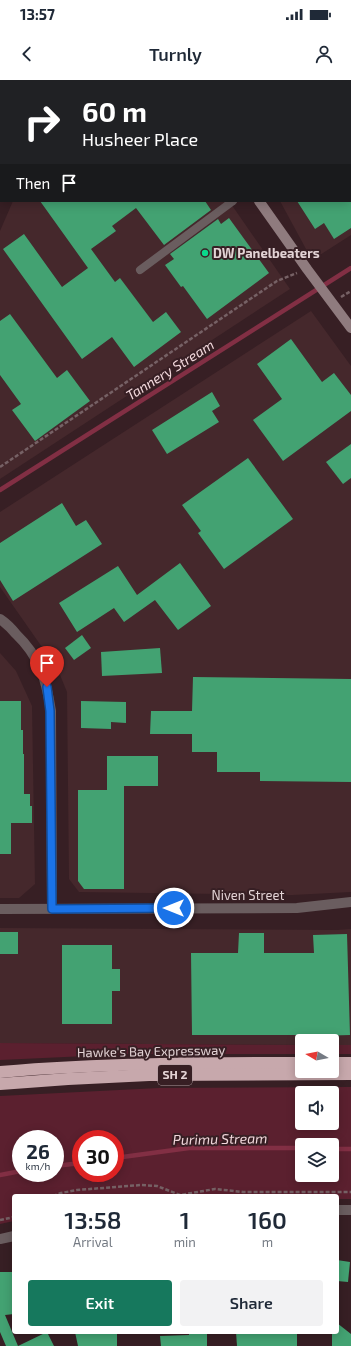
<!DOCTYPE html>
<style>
:root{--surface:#fff;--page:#f2f2f3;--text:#1f2937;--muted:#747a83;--accent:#16785d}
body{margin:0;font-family:"Exo 2",sans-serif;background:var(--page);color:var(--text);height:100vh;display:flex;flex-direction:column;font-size:15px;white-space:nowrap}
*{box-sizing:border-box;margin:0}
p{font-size:13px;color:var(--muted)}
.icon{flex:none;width:22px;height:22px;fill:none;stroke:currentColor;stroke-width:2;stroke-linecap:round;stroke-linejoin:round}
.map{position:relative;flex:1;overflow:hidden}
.panel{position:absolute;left:12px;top:1114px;width:327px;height:140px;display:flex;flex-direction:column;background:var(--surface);border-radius:4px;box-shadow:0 2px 10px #0003}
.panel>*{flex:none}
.banner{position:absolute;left:0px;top:0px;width:351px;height:122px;box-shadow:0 2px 10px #0003;background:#202124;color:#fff;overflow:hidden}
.needle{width:26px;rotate:280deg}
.tools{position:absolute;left:295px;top:954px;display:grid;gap:8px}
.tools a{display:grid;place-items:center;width:44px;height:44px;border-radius:4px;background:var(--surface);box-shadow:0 2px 10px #0003;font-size:20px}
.speed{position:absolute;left:12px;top:1050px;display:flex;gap:8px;font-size:20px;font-weight:700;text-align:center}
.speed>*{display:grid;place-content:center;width:52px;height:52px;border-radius:50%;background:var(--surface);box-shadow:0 2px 10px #0003;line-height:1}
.speed small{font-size:10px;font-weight:400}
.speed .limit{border:6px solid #d22;background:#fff;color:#111}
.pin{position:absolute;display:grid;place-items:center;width:34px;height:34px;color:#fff;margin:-41px -17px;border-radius:50% 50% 50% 0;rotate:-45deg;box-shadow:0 0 4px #0007}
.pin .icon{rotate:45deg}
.me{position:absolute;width:44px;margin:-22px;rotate:270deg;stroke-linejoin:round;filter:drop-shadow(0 0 3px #0008)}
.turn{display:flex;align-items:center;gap:14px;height:84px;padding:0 16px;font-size:18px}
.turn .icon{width:52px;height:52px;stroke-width:2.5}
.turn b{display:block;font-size:28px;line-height:34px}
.then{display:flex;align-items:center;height:38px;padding:0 16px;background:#0003;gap:8px;font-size:15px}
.eta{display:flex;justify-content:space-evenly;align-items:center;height:68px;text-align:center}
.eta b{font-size:24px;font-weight:600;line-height:28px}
.cta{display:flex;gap:8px;margin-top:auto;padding:8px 16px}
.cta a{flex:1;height:46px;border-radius:4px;background:var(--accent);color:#fff;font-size:16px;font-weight:600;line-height:46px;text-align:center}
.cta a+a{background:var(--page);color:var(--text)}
.status{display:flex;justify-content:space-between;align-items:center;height:28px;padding:0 20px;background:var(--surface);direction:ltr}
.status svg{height:11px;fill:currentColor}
header{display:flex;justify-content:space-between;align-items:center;height:52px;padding:0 16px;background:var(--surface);font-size:18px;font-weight:600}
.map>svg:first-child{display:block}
</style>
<div class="status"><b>13:57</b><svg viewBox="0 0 49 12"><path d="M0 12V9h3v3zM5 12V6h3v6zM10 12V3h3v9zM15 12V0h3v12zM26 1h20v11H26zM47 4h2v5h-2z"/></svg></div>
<header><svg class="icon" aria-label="back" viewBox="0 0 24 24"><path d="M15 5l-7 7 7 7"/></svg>Turnly<svg class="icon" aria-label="person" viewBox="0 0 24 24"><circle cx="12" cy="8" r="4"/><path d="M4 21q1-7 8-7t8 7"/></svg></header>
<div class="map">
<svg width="351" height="1266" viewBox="0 0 351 1266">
<rect width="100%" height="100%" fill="#371f24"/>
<g fill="#45282c">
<polygon points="351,27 351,155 312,180 280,121 350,121"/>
<polygon points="13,121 229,121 290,209 0,399 0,151"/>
<polygon points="311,231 351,286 351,812 292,815 79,812 69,799 67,612 58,590 0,507 0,432"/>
<polygon points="0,573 16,591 32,626 35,804 19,818 0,818"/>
<polygon points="0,848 337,850 351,849 351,965 332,965 332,961 302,961 302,965 0,963"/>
</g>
<g fill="#5b202f" fill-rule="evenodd">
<polygon points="0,963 302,965 302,974 130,974 0,980"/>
<rect x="332" y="965" width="19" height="9"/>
<path d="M351,1007V1119H337V1116H14V1141L0,1144V1016L159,1008ZM302,1013H332V1043H302ZM21,1059H55V1093H21ZM81,1059H115V1093H81ZM302,1065H332V1095H302Z"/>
</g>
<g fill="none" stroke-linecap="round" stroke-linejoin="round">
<g stroke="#822f44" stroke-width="4.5">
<polyline points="0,410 351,188"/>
<polyline points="332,1069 351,1069"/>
<polyline points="115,1078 189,1068 302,1068"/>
<polyline points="55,1086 81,1083"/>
<polyline points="0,1095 21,1091"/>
</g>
</g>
<g fill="#43a272">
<polygon points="40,121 205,121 211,130 164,165 136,128 112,146 116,151 91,169 115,202 120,198 153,242 166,232 181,252 134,287 112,257 82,279 3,169 24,154 62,207 88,188"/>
<polygon points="297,121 351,121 351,148 334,159 324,143 315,149"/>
<polygon points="229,138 269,193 207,239 183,206 181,207 165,185 174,179 170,174 218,139 221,144"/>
<polygon points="10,234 57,298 67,290 90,321 35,361 12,330 21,324 0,295 0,241"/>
<polygon points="291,259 322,302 334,293 351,315 351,331 283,381 253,340 282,319 257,284"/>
<polygon points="212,312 220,326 212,331 219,342 167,374 152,350"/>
<polygon points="351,364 351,398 343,404 326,382"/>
<polygon points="248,378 293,439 224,489 198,453 201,451 182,425"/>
<polygon points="62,423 76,446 86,440 102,464 13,521 0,500 0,463"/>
<polygon points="180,483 211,526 178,550 155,520 124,542 114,528 77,552 59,523 118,486 137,515"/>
<polygon points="82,555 91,568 74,580 65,568"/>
<polygon points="160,568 162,593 102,596 101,572"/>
<polygon points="193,597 351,599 351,702 260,701 260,692 217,692 217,672 192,672 192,654 150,654 151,631 192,631"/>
<polygon points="0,621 21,621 21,650 23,650 23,674 24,674 24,714 30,714 30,726 32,726 32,743 11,743 11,774 0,774"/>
<polygon points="81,621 126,622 126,643 111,642 111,649 81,648"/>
<polygon points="107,676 158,676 158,706 124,706 124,809 84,809 78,801 78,710 107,710"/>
<rect x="0" y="852" width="18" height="22"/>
<polygon points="239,853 264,853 264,873 314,873 313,855 347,854 350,955 317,956 317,955 192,955 191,873 238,873"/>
<polygon points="62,865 112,865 112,889 120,889 120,911 112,911 112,944 62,944"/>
<polygon points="337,1180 350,1182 348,1202 337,1201"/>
<polygon points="0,1192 14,1192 14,1234 5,1235 18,1266 47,1252 54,1266 6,1266 0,1252"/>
<polygon points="337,1243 351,1254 351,1266 332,1266 332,1252 337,1252"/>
<polygon points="75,1252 117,1252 117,1266 78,1266"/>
<polygon points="207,1252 207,1266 161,1266 160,1256 189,1255 189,1253"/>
<polygon points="236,1252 297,1252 297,1266 237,1266"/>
</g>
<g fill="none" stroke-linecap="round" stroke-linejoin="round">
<g stroke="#766165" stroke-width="2.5" stroke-dasharray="4 2" stroke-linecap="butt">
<polyline points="341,217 351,211"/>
<polyline points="0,387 277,201 297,193"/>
<polyline points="53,1116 61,1113 77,1110 141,1105 157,1106 180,1115 215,1109 243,1112 351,1112"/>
<polyline points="0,1140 14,1137"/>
</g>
<polyline stroke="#6a5d5f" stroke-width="8" points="140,190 233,121"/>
<g stroke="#6a5d5f" stroke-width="10">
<polyline points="51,1 52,0"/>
<polyline points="337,1 338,0"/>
<polyline points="0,92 1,89"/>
<path d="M0,539C6,543 11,548 16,554C40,577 46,599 51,631L52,829"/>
<polyline points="0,829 297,828 351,822"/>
<polyline points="337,1130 351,1130"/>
<polyline points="0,1159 14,1156"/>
</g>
<g stroke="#8f7b7e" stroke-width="10">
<polyline points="179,0 179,1"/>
<polyline points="259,121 307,189 351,248"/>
</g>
<g stroke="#c7a8ac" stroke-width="12">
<polyline points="332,983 351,983"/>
<path d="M0,992C100,983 201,983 302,983"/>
<polyline points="0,1004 68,999 149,995 351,994"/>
</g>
</g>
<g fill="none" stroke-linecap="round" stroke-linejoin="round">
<defs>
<polyline id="route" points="47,607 50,631 52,829 174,828"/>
</defs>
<use href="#route" stroke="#114b97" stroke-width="10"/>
<use href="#route" stroke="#1a73e8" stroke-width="7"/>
</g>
<circle fill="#0ad98b" stroke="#371f24" stroke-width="1.5" cx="205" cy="173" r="4"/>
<g text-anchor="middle" stroke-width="4" stroke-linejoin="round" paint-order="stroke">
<rect fill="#371f24" stroke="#af9da0" stroke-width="1" x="158" y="985" width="34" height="20" rx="3"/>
<g font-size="12" font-weight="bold" fill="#e3d3d5">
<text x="175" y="999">SH 2</text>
</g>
<g font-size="13" font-weight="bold" fill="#e3d3d5" stroke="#371f24" text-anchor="start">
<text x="213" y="178">DW Panelbeaters</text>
</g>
<g font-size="13" fill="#e3d3d5" stroke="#371f24">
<text x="248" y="820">Niven Street</text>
<text transform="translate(151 971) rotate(-1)" y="5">Hawke's Bay Expressway</text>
</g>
<g font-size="14" font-style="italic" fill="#f2d8dc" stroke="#371f24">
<text transform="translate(170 290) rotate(-32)" y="5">Tannery Stream</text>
<text transform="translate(220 1059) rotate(-1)" y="5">Purimu Stream</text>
</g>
</g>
</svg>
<div class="tools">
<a><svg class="needle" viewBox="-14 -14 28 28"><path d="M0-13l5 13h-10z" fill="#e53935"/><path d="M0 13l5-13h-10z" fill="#747a83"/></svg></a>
<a><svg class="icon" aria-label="sound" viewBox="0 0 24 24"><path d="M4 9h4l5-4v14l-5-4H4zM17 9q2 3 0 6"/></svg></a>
<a><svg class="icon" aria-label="layers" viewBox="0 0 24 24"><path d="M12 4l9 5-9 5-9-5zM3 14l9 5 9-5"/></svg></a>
</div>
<div class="speed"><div>26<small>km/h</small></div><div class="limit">30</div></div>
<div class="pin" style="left:47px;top:607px;background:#d93025"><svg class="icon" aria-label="arrive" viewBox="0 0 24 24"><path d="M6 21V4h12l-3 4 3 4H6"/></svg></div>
<svg class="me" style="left:174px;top:828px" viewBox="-20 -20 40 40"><circle r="17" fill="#1a73e8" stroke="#fff" stroke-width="3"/><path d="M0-11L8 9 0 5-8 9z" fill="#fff"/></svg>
<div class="banner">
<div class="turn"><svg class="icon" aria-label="right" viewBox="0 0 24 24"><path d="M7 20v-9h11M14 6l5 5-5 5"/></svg><div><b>60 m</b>Husheer Place</div></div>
<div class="then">Then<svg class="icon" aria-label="arrive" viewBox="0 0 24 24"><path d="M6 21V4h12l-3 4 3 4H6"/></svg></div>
</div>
<section class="panel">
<div class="eta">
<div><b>13:58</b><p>Arrival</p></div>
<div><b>1</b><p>min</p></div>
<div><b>160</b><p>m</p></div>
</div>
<div class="cta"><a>Exit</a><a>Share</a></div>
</section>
</div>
